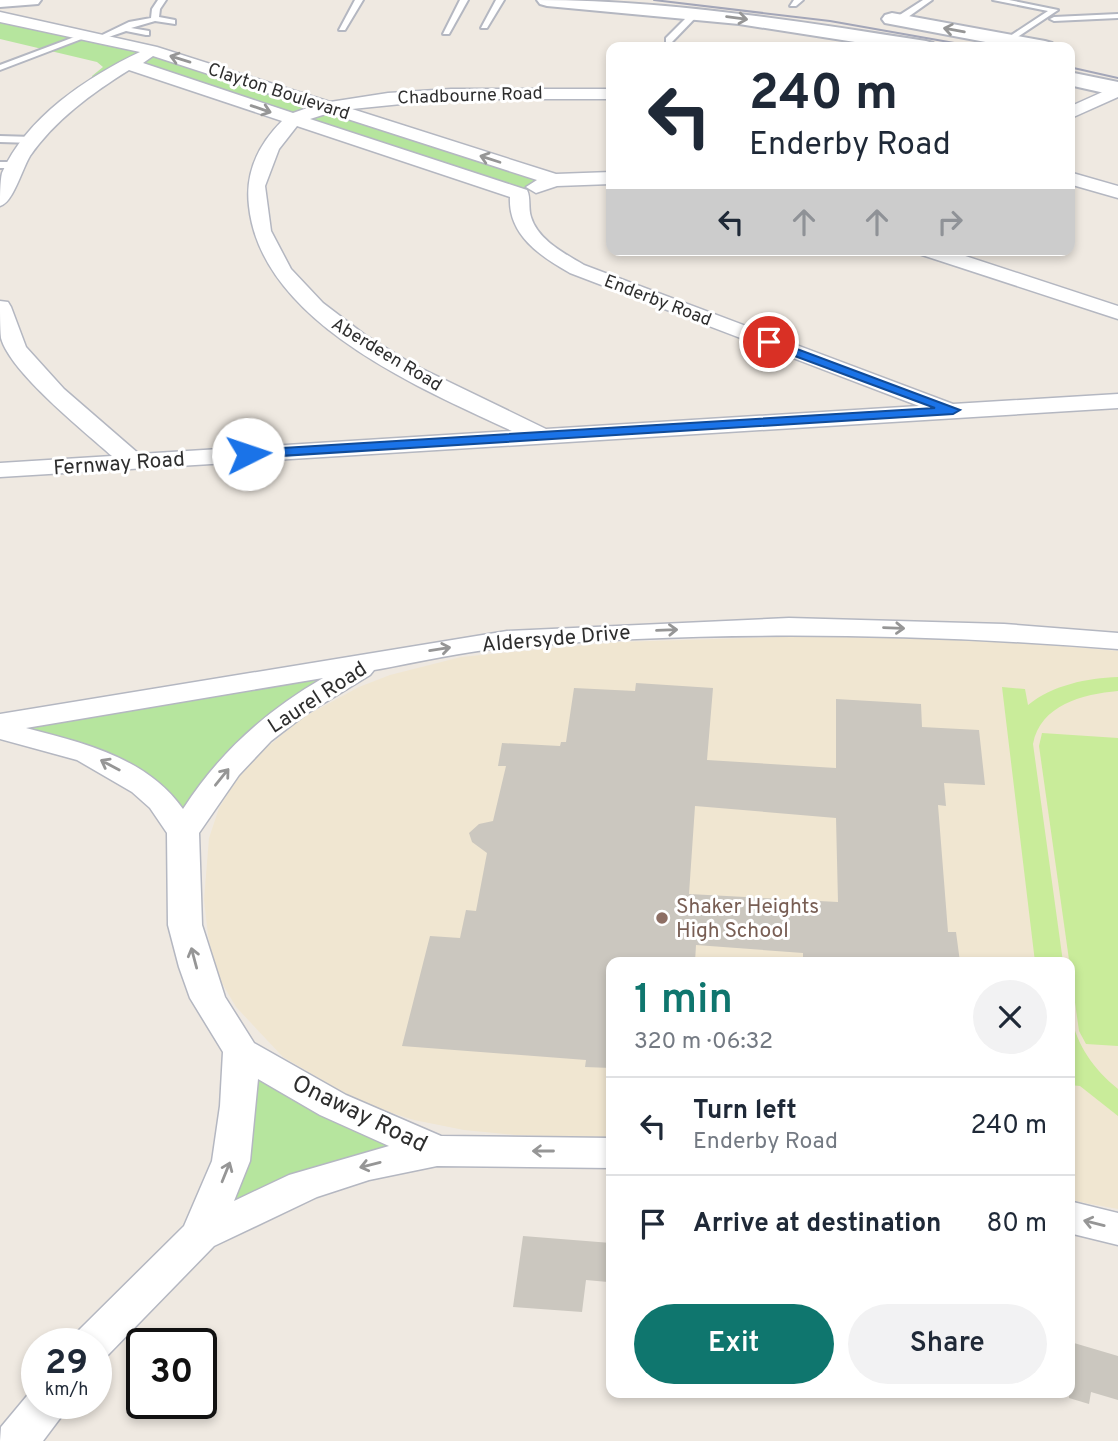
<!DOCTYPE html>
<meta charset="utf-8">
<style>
:root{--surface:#fff;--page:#f2f2f3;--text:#1f2937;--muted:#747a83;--line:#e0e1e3;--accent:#0f766e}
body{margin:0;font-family:Overpass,sans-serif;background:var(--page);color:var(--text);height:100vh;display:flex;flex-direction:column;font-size:26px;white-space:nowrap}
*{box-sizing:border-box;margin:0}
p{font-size:23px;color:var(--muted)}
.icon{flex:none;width:38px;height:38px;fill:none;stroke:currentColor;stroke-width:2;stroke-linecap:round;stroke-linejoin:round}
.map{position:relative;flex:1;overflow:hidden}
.drawer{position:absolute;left:606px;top:957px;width:469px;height:441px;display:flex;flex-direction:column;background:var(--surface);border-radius:14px;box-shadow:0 4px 10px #0003}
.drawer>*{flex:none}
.banner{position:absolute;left:606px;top:42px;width:469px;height:214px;border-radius:14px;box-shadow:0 4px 10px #0003;background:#fff;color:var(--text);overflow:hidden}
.speed{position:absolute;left:21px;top:1328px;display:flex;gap:14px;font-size:35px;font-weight:700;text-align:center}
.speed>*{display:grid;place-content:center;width:91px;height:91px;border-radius:50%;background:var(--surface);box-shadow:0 4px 10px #0003;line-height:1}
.speed small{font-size:18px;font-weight:400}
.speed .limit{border:4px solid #111;border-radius:10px;background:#fff;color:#111}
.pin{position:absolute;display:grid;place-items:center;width:60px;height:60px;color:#fff;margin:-30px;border:4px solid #fff;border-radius:50%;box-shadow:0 2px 7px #0007}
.me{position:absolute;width:77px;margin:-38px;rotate:86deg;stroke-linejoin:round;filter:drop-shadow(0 0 5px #0008)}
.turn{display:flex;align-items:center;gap:24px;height:147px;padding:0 28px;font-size:32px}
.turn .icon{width:91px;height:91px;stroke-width:2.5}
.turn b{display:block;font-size:49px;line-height:60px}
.lanes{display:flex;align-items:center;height:66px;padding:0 28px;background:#0003;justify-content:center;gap:35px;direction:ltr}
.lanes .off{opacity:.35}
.round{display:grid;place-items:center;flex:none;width:74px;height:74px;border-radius:37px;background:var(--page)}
.summary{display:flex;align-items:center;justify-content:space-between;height:119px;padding:0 28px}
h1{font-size:42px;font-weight:600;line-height:52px;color:var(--accent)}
.cta{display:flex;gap:14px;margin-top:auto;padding:14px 28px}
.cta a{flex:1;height:80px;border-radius:42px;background:var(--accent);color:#fff;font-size:28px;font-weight:600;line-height:80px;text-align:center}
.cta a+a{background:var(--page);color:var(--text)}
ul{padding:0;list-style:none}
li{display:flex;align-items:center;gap:21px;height:98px;padding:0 28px;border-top:2px solid var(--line)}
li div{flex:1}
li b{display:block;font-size:26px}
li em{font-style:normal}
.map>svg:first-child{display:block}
</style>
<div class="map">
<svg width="1118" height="1441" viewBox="0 0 1118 1441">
<rect width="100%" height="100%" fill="#efe9e1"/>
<polygon fill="#f0e6d1" points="846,635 1029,643 1118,651 1118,1209 1069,1200 1069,962 611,962 611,1138 516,1135 464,1130 414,1120 376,1108 341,1091 283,1057 236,1007 215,971 208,935 204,900 209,838 219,808 235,782 254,758 302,718 359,687 390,675 461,657 619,642"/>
<g fill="#b6e59e">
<polygon points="0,17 88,35 555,180 520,194 127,63 94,84 92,76 103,67 97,62 0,39"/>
<polygon points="373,661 294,709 183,833 143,785 0,723"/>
<polygon points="241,1052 437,1151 200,1235"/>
</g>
<g fill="#c9ec9a">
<path d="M1118,677V691C1083,694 1040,705 1033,744L1063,962H1035L1002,687L1025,689L1028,705C1053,685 1087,678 1118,677Z"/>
<polygon points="1042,733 1118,738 1118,1046 1086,1044 1079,1031 1039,746"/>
<path d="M1069,1005C1074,1041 1090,1066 1118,1089V1116L1080,1086L1069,1085Z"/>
</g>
<g fill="#cbc7bf" fill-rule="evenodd">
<path d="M636,683L713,688L707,760L836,768V699L921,704L922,727L979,730L985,785L944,783L946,806L938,805L948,932H956L960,962H803V953L696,945L695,962H611V1068L585,1067L586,1060L402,1046L430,936L460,938L466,910L476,911L487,853L472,842L469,833L479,824L493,821L506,766H498L502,743L560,746L561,742H566L574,688L635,691ZM695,806L836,818L838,902L689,894Z"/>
<polygon points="523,1236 611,1243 608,1282 586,1280 582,1312 513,1307"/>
<polygon points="1074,1343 1118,1356 1118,1400 1091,1392 1089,1404 1069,1398 1069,1368"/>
</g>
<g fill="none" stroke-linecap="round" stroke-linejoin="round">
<defs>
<g id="lane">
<polygon points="158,0 166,0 160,9 159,17 175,20 175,24 155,21 131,28 149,31 149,35 146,35 126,31 100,40 96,38 129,22 151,18 152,9"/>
<polygon points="355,0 363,0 345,30 339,30"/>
<polygon points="460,0 468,0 449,34 443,34"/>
<polygon points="496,0 504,0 487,28 481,28"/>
<polygon points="794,0 803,0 796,6 790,6"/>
<polygon points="923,0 932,0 901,22 895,22 895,18"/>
<polygon points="993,0 1009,0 1058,10 1010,42 1006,40 1007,38 1048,11"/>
<polygon points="693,11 700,13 672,42 666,42 666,38"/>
<polygon points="1118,14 1118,18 1054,21 1050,19 1054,17"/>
<polygon points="85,33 92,35 0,70 0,65"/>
<polygon points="0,136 33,137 37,140 33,143 0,142"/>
<polygon points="0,162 16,162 20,165 16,168 0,168"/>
</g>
<g id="street">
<path d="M0,12L157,47L330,102L388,93L451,89H611V99H451L352,109L556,174L611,172V184L557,186L536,193L526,187L537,180L329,113L310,119L527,190C531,198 528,208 531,217C538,240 564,253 584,265L953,404L1118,394V408L0,477V463L112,456C85,432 10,372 1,338C0,327 0,312 0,301L8,302L11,307L26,347L64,389L139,454L512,431C420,388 261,322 249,206C245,173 258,145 282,121L129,70C92,93 55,120 30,156C22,169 13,203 0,206C0,196 0,182 2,173C26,118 87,77 140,52L0,22ZM153,56L310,107L293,113L143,63ZM297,126L510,197C508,235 540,256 570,273L919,406L546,429L412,364L365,335L323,303L291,269L271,231L265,186L279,149Z"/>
<polygon points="1118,85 1118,97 1069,119 1069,107"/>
<polygon points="1069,172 1118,186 1118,198 1069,184"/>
<polygon points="916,250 947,250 1118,306 1118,319 919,254"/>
<path d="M789,618L1004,624L1118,633V649C915,633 712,630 510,647C465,651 419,662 374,670L370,675L306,714L271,741L239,775L199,833L202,925L225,997L254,1043L346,1095L441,1136L611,1138V1168L437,1166L369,1180L317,1197L214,1246L107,1356L96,1360V1344H71L77,1332L184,1226L212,1161L220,1106L223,1052L190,998L179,967L168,925L167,833L150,808L132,792L77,760L0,739V714L507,631ZM323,678C265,712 220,752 183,809C146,757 83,743 26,728ZM258,1079L320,1115L389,1146L289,1175L234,1201L250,1161Z"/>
<polygon points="1069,1201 1118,1213 1118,1245 1069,1233"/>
<polygon points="37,1389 37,1404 68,1404 61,1417 43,1441 0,1441 1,1427 31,1391"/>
</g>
<g id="secondary">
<polygon points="0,0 41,0 38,4 0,7"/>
<path d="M537,0C668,0 796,21 926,41L933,43L936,47H887L739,24L547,6L540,4Z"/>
<polygon points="892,13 1045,41 1052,43 1055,47 1012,47 885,23 882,19 885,15"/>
<polygon points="1069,72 1118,82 1118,96 1069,85"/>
</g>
</defs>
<use href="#lane" stroke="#b4b7c1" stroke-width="4"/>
<use href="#street" stroke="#b4b7c1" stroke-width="3"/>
<use href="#secondary" stroke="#b4b7c1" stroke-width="4"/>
<use href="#lane" fill="#fff" fill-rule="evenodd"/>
<use href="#street" fill="#fff" fill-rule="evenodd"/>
<use href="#secondary" fill="#fff" fill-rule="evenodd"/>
<g stroke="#a3a6b8" stroke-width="2">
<polyline points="654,0 830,21 977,47"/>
<polyline points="1069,67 1118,78"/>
</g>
</g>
<defs><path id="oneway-shaft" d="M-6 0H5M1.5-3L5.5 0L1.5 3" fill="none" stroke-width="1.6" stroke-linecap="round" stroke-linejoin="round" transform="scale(1.75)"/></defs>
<g stroke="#969696">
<use href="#oneway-shaft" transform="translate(737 18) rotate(7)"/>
<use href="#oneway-shaft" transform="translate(954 30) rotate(-170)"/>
<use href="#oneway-shaft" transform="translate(180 59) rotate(-163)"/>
<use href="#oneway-shaft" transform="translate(261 109) rotate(19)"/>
<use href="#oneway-shaft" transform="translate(490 159) rotate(-162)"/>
<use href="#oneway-shaft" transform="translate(894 628) rotate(2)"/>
<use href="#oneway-shaft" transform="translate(667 630) rotate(-2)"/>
<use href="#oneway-shaft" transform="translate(440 649) rotate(-9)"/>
<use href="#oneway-shaft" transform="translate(110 765) rotate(-152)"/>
<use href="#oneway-shaft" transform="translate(222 777) rotate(-51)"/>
<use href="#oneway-shaft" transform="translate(194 958) rotate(-105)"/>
<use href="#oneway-shaft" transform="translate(543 1151) rotate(-180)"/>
<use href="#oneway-shaft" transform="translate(370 1165) rotate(166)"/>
<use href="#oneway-shaft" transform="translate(226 1172) rotate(-68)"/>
<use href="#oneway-shaft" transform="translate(1094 1223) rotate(-166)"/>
</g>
<polygon fill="#1a73e8" stroke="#114b97" stroke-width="2" points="765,340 773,340 960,410 953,414 248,458 241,454 248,450 935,408 765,345"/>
<circle fill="#8d6e63" stroke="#fff" stroke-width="2.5" cx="662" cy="918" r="7"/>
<g text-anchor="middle" stroke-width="6" stroke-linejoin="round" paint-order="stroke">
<g font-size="18" fill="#2e2e2e" stroke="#fff">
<text transform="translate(279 91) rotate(18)" y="6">Clayton Boulevard</text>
<text transform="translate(470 95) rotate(-2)" y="6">Chadbourne Road</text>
<text transform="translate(658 300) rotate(21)" y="6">Enderby Road</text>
<text transform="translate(387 354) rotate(31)" y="6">Aberdeen Road</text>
</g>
<g font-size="21" fill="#2e2e2e" stroke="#fff">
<text transform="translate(119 463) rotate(-4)" y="7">Fernway Road</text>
<text transform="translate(556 638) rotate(-5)" y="7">Aldersyde Drive</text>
<text transform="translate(317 697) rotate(-33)" y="7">Laurel Road</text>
</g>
<g font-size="21" fill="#785e54" stroke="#fff" text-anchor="start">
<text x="676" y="913">Shaker Heights<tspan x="676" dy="24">High School</tspan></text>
</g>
<g font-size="24" fill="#2e2e2e" stroke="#fff">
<text transform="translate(360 1113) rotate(26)" y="8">Onaway Road</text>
</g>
</g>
</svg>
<div class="speed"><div>29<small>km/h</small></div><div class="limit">30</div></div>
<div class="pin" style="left:769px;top:342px;background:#d93025"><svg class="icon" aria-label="arrive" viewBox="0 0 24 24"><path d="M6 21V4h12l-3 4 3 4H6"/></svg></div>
<svg class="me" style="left:248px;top:454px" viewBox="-20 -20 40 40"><circle r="19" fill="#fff"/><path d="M0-13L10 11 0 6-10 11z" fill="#1a73e8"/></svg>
<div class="banner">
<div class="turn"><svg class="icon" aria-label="left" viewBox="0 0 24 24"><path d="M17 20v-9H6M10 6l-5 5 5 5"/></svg><div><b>240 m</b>Enderby Road</div></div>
<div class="lanes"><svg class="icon" aria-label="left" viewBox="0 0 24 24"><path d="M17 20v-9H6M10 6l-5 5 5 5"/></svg><svg class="icon off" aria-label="ahead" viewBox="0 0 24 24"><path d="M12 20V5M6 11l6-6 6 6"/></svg><svg class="icon off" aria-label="ahead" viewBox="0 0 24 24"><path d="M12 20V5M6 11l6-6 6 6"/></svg><svg class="icon off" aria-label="right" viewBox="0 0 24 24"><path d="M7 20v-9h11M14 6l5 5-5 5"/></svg></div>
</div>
<section class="drawer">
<div class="summary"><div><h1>1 min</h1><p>320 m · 06:32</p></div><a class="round"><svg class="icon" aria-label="close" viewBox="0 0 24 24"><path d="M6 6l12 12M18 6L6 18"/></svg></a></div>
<ul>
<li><svg class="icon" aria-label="left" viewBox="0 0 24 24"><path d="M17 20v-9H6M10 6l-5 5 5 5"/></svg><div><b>Turn left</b><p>Enderby Road</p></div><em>240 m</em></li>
<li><svg class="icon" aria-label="arrive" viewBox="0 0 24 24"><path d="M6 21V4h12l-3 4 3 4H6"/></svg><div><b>Arrive at destination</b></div><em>80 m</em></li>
</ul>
<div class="cta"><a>Exit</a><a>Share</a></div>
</section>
</div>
